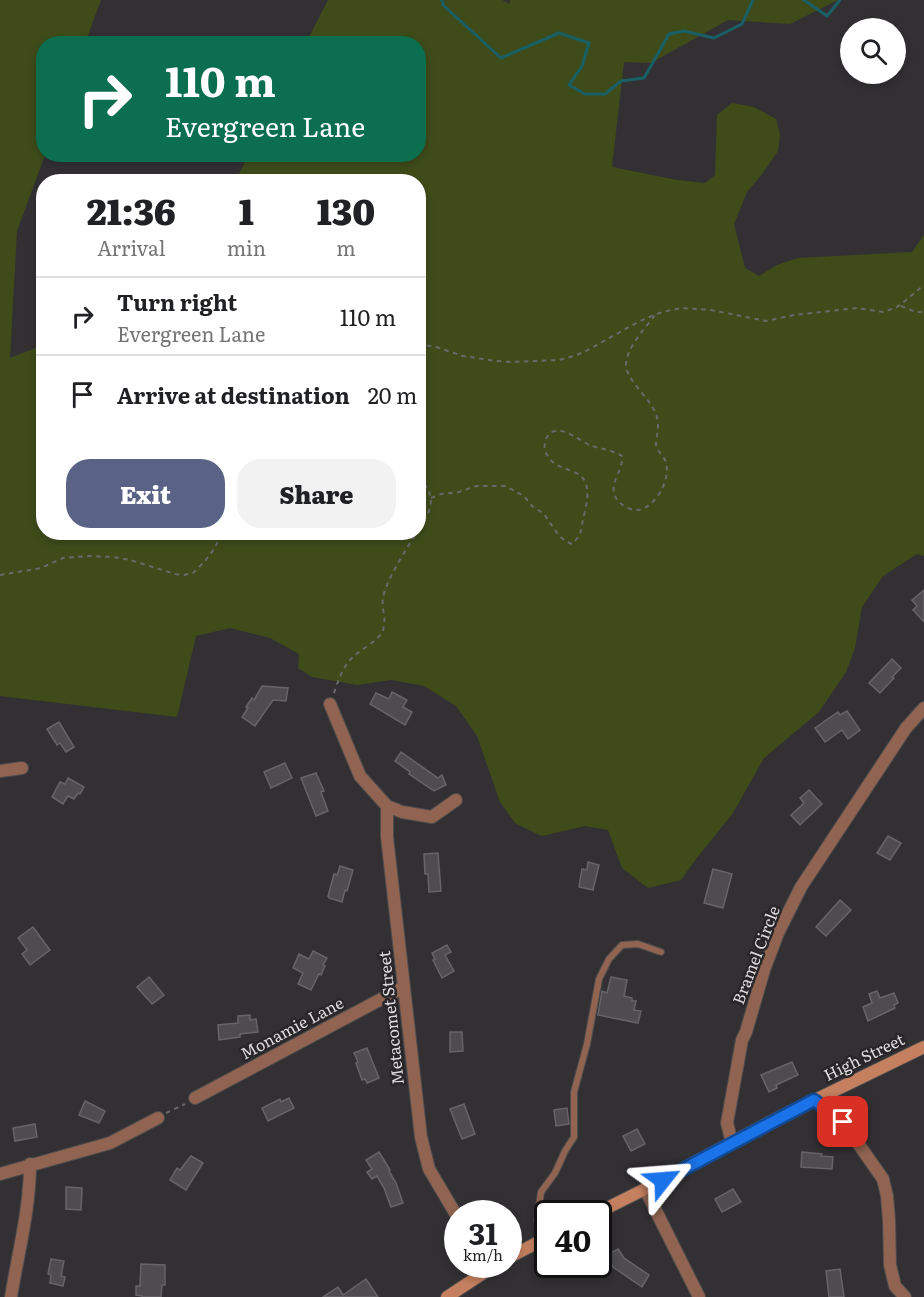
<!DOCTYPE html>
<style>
:root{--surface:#fff;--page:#f2f2f2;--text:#202124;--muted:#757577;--line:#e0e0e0;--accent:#5a6286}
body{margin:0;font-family:Literata,serif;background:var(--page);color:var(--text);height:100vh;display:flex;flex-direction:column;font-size:22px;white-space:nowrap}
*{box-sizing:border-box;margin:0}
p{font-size:20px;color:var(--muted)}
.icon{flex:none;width:33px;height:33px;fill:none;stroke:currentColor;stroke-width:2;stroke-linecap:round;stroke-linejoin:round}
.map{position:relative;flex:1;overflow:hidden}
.panel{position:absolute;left:36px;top:174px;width:390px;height:366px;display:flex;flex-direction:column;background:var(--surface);border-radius:24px;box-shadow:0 3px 9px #0003}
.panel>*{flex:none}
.hud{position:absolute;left:36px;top:36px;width:390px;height:126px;border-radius:24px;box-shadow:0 3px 9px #0003;background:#0b6e4f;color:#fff;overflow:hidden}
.fabs{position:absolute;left:840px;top:18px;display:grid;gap:12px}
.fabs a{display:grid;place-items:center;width:66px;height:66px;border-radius:50%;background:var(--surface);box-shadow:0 3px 9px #0003;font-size:30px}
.speed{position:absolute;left:444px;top:1200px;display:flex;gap:12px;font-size:30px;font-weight:700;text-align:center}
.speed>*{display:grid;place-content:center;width:78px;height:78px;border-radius:50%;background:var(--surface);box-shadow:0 3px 9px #0003;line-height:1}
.speed small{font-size:15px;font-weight:400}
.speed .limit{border:3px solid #111;border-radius:9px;background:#fff;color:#111}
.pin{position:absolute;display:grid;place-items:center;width:51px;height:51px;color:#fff;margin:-26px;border-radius:12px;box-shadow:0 3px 9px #0006}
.me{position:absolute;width:66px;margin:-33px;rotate:62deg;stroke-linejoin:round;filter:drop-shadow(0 0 4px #0008)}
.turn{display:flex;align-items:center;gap:21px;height:126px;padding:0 30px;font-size:27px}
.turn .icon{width:78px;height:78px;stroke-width:2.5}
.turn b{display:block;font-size:42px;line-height:51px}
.eta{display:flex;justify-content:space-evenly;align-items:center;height:102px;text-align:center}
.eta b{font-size:36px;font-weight:800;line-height:42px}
.primary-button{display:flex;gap:12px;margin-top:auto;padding:12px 30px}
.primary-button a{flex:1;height:69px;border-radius:24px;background:var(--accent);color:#fff;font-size:24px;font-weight:800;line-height:69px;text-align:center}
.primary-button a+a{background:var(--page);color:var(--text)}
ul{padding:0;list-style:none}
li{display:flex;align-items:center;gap:18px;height:78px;padding:0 30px;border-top:2px solid var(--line)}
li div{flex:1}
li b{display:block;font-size:22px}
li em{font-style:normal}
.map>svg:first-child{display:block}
</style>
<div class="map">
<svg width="924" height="1297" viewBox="0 0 924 1297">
<rect width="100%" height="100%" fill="#323033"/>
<polygon fill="#3f4c1a" points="0,0 101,0 85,43 44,44 44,154 45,155 17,231 10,358 43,345 44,532 418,532 418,182 235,181 249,155 418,154 418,44 306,43 328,0 502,0 510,4 510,0 838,0 790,24 728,20 651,63 624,62 612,167 677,180 705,183 715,175 717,115 732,103 754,107 776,119 780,135 778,151 763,173 747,192 734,224 745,268 759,276 777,265 798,258 912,252 924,235 924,556 917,554 883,576 862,607 855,648 846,672 819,712 764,758 733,813 696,859 681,880 648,888 622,868 608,830 585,826 542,836 516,824 500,802 477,736 456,706 424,686 391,680 357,685 312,677 298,668 299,654 270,638 230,628 196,636 177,717 0,696"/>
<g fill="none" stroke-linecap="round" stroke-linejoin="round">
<g stroke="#195f66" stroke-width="3">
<polyline points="442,0 443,5 501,58 559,33 589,43 582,66 569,85 585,94 605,94 621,81 644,78 669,34 684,31 714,38 742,24 753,0"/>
<polyline points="804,0 827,16 840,0"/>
</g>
</g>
<g fill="#4e4c4f" stroke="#676467" stroke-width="1.5">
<polygon points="924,590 924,622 913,610 917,606 912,600"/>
<polygon points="892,659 901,668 892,677 894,678 880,693 869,683"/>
<polygon points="262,686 288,688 286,701 273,700 255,726 242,717 248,708 246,707 252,698 254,700"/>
<polygon points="392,692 407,700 403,707 412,712 405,725 370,704 376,693 389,699"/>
<polygon points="847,711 860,730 848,739 842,730 825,742 815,728 838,712 840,715"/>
<polygon points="59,722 74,747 66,752 60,743 57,745 47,729"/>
<polygon points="401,752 438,778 442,775 446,785 434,791 409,774 410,772 395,761"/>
<polygon points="285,763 292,778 271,788 264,772"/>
<polygon points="316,773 324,791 321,792 328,811 316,816 301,778"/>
<polygon points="68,778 84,787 80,794 78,793 74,799 68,796 63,804 52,797 60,782 65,784"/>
<polygon points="809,790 822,804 800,825 791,815 804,803 800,798"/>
<polygon points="888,836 901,843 890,860 877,853"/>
<polygon points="438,853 441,891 429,892 428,874 425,874 424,854"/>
<polygon points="588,862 599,865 593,890 579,887 582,869 587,870"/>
<polygon points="340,866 353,870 347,891 345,890 342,902 329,898 329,896 328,896 334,874 337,875"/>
<polygon points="713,869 732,874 723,908 704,903"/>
<polygon points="840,900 851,910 826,936 816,927"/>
<polygon points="33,927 50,950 30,965 22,954 27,950 18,938"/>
<polygon points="447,945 451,952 445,955 454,971 442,978 433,960 435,959 432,953"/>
<polygon points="313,951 327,958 323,965 325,966 321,975 319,974 311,990 298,984 303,973 293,968 299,954 309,959"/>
<polygon points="149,977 164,995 152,1004 137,987"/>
<polygon points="611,977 627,980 624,996 632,998 632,1001 636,1001 634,1010 641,1011 638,1023 598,1015 602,991 607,993"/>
<polygon points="877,991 880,998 894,993 898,1003 894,1005 895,1008 868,1021 863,1007 872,1003 869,994"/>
<polygon points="250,1015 250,1020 256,1019 258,1032 240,1034 240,1037 219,1040 218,1025 238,1023 238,1016"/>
<polygon points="450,1032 462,1032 463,1051 450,1052"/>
<polygon points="367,1048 379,1078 367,1083 365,1079 362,1080 356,1063 358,1062 354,1053"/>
<polygon points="792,1062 798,1075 776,1085 777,1088 769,1092 761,1075"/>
<polygon points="289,1098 294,1108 268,1121 262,1108 280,1099 281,1102"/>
<polygon points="85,1101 105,1111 99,1123 79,1115"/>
<polygon points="464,1104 475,1134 462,1139 450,1109"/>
<polygon points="567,1108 569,1124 556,1126 554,1110"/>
<polygon points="35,1124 37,1137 15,1141 13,1128"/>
<polygon points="637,1129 645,1144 631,1151 623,1136"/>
<polygon points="379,1152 390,1170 389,1171 396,1183 403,1203 391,1207 384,1188 377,1176 372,1179 367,1172 372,1169 366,1160"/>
<polygon points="802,1152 822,1154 821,1156 833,1157 832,1169 801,1167"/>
<polygon points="191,1156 203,1163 186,1190 170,1180 177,1168 180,1170"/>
<polygon points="66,1187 82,1188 81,1210 66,1209"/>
<polygon points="733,1189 741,1202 722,1212 715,1199"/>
<polygon points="618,1249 624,1258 649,1275 642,1287 613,1267 607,1255"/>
<polygon points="51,1259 64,1261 61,1276 65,1277 63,1286 50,1283 51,1275 48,1274"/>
<polygon points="141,1264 165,1265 165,1285 162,1285 161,1297 142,1297 142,1296 136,1295 136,1286 140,1286"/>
<polygon points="840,1269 844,1297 829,1297 826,1271"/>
<polygon points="366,1279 378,1297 323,1297 338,1287 343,1295"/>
</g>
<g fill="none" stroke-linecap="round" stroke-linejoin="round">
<defs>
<polyline id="lane" points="544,1238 537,1221 541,1192 555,1173 565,1151 574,1137 574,1092 587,1044 599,979 609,959 622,945 638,944 661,952"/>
<g id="street">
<polyline points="330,704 360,776 387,806 387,837 421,1137 429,1169 458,1218"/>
<polyline points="0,771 22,768"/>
<polyline points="387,806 402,812 432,817 456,800"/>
<polyline points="195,1098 404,987"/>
<polyline points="814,1100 843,1122 883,1179 887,1196 889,1220 890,1265 895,1286 905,1297"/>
<polyline points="732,1143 727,1123 742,1040 746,1032 764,970 778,933 801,887 906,728 924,708"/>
<polyline points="0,1174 110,1143 158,1118"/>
<polyline points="645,1189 699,1297"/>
<path d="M11,1297C18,1253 30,1209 30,1164"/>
</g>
<g id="secondary">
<polyline points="595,1214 645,1189 776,1119 924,1047"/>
<polyline points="508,1258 548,1237"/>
<polyline points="447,1297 497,1264"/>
</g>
</defs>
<use href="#lane" stroke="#4e4c4e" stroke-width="8"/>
<use href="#street" stroke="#4e4c4e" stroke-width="14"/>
<use href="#secondary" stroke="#4e4c4e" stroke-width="14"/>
<g stroke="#6a686a" stroke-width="2" stroke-dasharray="4.5 4.5" stroke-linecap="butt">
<polyline points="901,306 916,312 924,312"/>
<polyline points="418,344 436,347 463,356 496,361 511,362 559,360 574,356 586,351 638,322 656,314 671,310 682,308 711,310 766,321 794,315 857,308 883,312 895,308 900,305 924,285"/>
<path d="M418,477C438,496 432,510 418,530"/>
<path d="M431,498L441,494L459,492L476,486H505L524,496L532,506L544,514L559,536L567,542L572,544C584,532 580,530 584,515C600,455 555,482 545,450C544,446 545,440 547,437C558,420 580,442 592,446C602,449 612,450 622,456C624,470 609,482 615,496C617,501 623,506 628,508C643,515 654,502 661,491C666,482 669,469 665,460C662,454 656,450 656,444C656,443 657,436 657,435C659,426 658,416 653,408C646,395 627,380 626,365C626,348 646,327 656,314"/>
<polyline points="0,575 41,568 63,558 89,556 113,557 130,560 175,574 184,575 193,573 205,561 214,549 223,532"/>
<path d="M334,693C338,681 343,666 353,657C361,649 380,640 383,630C387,619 381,608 383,598C386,580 407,548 417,532"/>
<polyline points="166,1113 185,1104"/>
</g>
<use href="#lane" stroke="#906450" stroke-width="6"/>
<use href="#street" stroke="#906450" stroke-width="12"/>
<use href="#secondary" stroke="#c5805f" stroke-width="12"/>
</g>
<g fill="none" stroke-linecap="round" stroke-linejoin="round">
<defs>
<polyline id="route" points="663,1180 814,1100 843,1122"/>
</defs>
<use href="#route" stroke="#114b97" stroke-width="15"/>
<use href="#route" stroke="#1a73e8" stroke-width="10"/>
</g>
<g text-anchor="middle" stroke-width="5" stroke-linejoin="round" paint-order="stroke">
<g font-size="16" fill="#dedcde" stroke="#282629">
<text transform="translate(756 955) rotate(-69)" y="6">Bramel Circle</text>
<text transform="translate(391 1018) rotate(-96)" y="6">Metacomet Street</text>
<text transform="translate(292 1028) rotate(-28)" y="6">Monamie Lane</text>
<text transform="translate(864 1057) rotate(-26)" y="6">High Street</text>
</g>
</g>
</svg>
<div class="fabs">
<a><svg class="icon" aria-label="search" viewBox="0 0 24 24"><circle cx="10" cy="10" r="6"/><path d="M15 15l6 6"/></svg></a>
</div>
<div class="speed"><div>31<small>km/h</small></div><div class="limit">40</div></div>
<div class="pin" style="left:843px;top:1122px;background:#d93025"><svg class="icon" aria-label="arrive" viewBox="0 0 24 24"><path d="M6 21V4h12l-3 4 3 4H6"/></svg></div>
<svg class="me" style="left:663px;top:1180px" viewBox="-20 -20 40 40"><path d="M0-17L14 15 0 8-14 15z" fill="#1a73e8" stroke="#fff" stroke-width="4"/></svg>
<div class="hud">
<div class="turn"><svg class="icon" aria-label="right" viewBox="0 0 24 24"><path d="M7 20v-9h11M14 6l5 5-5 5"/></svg><div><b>110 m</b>Evergreen Lane</div></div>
</div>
<section class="panel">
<div class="eta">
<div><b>21:36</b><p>Arrival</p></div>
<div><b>1</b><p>min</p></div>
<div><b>130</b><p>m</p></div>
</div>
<ul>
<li><svg class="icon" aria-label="right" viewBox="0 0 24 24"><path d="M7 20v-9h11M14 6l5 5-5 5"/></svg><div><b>Turn right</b><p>Evergreen Lane</p></div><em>110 m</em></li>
<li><svg class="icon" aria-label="arrive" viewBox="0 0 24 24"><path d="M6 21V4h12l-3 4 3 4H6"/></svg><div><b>Arrive at destination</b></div><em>20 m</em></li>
</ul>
<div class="primary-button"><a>Exit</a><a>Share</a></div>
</section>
</div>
